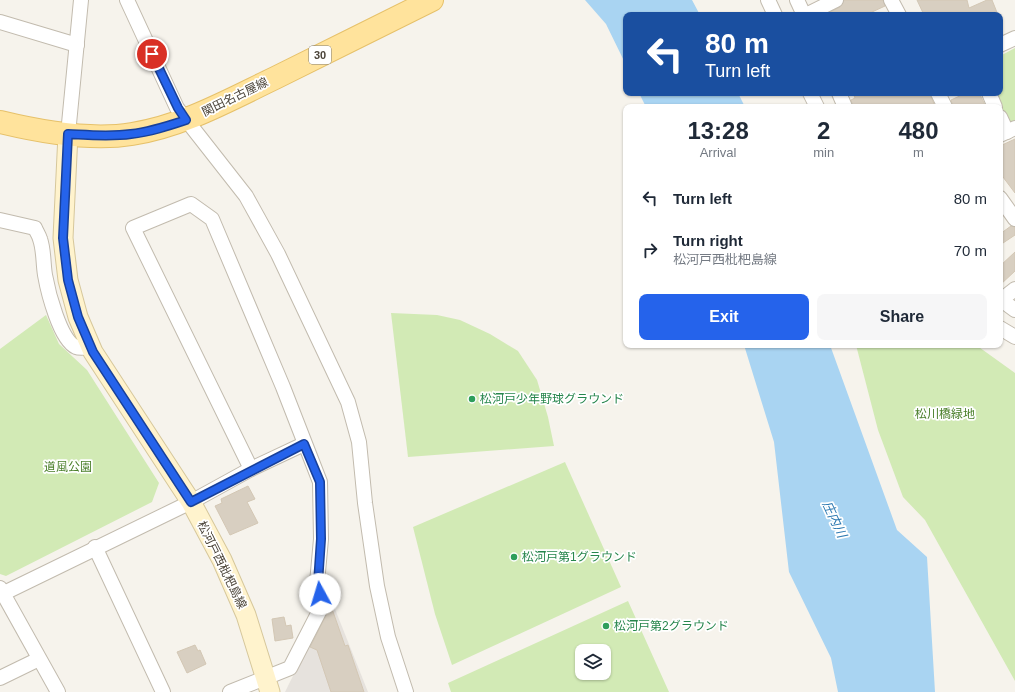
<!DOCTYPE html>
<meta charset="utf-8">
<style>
:root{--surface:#fff;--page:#f6f6f7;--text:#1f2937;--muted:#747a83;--accent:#2563eb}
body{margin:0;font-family:Arial,"Noto Sans JP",sans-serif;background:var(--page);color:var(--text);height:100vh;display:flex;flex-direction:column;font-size:15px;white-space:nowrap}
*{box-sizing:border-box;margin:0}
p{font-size:13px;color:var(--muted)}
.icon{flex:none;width:22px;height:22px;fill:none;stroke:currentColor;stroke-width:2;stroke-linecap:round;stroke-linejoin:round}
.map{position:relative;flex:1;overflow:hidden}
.side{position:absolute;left:623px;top:104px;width:380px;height:244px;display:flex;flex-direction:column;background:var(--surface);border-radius:8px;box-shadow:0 1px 3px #0004}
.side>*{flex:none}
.guide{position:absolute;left:623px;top:12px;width:380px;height:84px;border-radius:8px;box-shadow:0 1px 3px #0004;background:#1a4fa0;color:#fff;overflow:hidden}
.tools{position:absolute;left:575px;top:644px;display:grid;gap:8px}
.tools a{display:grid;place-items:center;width:36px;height:36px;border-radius:8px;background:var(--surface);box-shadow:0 1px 3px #0004;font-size:20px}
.pin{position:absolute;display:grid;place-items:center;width:34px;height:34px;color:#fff;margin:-17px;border:2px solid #fff;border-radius:50%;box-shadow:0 1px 4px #0007}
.me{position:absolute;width:44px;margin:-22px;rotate:354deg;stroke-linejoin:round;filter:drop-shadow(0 0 3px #0008)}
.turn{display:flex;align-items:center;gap:14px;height:84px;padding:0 16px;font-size:18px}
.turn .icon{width:52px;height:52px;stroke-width:2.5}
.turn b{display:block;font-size:28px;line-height:34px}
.eta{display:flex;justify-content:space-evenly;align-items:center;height:68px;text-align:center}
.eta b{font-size:24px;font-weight:700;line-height:28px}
.primary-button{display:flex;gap:8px;margin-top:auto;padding:8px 16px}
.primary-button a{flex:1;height:46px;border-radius:8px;background:var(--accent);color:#fff;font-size:16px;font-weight:700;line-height:46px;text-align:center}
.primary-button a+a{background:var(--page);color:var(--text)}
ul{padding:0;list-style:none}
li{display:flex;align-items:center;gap:12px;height:52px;padding:0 16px}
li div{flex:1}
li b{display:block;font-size:15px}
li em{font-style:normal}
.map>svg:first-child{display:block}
</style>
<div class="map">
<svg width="1015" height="692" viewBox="0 0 1015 692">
<rect width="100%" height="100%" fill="#f6f3ec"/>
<polygon fill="#e6e2dd" points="331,599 368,692 285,692"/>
<g fill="#d2eab5" fill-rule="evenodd">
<polygon points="1015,48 1015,125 1009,128 994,93 1000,93 1000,56"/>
<polygon points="391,313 437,315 460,320 490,334 518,351 537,380 548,417 554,446 408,457"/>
<polygon points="46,315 59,344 87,370 159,483 152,502 6,576 0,574 0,349"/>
<polygon points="856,345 976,345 1015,373 1015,681 925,520 903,497 878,430"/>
<polygon points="565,462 621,587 452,665 435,614 413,527"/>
<path d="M628,601L669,692H451L448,683ZM582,651H604V673H582Z"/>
</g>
<g fill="#a9d4f2">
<polygon points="585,0 692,0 700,15 626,15 626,65 606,24"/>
<polygon points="639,93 738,93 745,107 646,107"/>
<polygon points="744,345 830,345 897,530 927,557 935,692 838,692 831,658 789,572 774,442"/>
</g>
<g fill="#d8cfc1" stroke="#d3c7b4">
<polygon points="844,0 883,0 885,6 872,12 873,15 831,15 830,12 840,7"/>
<polygon points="917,0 967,0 969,8 987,0 992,0 998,15 924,15"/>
<polygon points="853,93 930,93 934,104 929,107 853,107 851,100 855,98"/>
<polygon points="966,93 979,93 986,107 953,107 951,100"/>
<polygon points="1015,139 1015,193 1000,173 1000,146"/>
<polygon points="1011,226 1015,227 1015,235 1000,245 1000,234"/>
<polygon points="1015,252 1015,271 1000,285 1000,266"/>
<polygon points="248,486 255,499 247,502 258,523 230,535 215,506 222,503 221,499"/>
<polygon points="331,606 345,646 348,645 364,692 331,692 317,650 310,647"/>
<polygon points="284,617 286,626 291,625 293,638 275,641 272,619"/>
<polygon points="195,645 198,651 200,650 206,664 187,673 177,652"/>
</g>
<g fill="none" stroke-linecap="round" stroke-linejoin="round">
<defs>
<g id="minor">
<polyline points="127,0 177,108 246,196 278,254 348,402 359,442 365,503 377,586 388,637 406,692"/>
<polyline points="768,0 775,15"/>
<polyline points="797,0 804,15"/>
<polyline points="891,0 899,15"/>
<polyline points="806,15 836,0"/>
<polyline points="0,22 77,45"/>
<polyline points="1000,45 1015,38"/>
<polyline points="810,93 817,107"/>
<polyline points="839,93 845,107"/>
<polyline points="938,93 945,107"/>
<polyline points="989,93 995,107"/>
<polyline points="1000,117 1007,132"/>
<polyline points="68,134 81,0"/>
<polyline points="1000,135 1015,128"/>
<polyline points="1000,198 1015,219"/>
<path d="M0,220L35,228C36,231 39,235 40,239C44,250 43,263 45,275C48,292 60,340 76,347C81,349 86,347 91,347"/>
<polyline points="1000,299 1015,310"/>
<polyline points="1001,300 1015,289"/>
<polyline points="1000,328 1015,337"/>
<polyline points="95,547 163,692"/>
<polyline points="0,588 58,692"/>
<polyline points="0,595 191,502 251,469 304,444"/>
<polyline points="0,678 39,659"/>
<polyline points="230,692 290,668 323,604 317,583 321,539 320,482 283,387 212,219 191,204 133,228 251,469"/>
</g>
<polyline id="secondary" points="68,134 63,238 68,280 78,317 93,352 191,502 222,560 246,615 270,692"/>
<path id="primary" d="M0,122C41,132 90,141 132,134C183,126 229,100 275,78C327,52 380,26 432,0"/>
</defs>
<use href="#minor" stroke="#c2bbae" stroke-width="16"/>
<use href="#secondary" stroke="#d6c79b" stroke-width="21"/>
<use href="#primary" stroke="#e6c16a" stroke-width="24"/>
<use href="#minor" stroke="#fff" stroke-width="14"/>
<use href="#secondary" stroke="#fff3cd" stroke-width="19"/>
<use href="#primary" stroke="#ffe39c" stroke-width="22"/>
</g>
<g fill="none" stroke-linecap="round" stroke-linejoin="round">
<defs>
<path id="route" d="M152,54L178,108L186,120C168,126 150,132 131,134C110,137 89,135 68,134L63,238L68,280L78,317L93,352L191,502L304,444L320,482L321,539L318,583L320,594"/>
</defs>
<use href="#route" stroke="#184099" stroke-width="10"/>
<use href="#route" stroke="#2563eb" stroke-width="7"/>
</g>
<g fill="#2e9e5b" stroke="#fff" stroke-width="1.5">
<circle cx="472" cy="399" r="4"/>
<circle cx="514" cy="557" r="4"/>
<circle cx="606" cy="626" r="4"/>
</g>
<g text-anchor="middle" stroke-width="3.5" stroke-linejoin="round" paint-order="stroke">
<rect fill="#fff" stroke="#817c74" stroke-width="1" x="309" y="46" width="22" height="18" rx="3"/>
<g font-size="11" font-weight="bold" fill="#4b4439">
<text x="320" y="59">30</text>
</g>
<g font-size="12" fill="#4b4439" stroke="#fff">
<text transform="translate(235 97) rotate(-26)" y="4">関田名古屋線</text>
<text transform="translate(222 565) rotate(64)" y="4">松河戸西枇杷島線</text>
</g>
<g font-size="12" fill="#27864d" stroke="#fff" text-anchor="start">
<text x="480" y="403">松河戸少年野球グラウンド</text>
<text x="522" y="561">松河戸第1グラウンド</text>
<text x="614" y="630">松河戸第2グラウンド</text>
</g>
<g font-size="12" fill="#4a7f2a" stroke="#fff">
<text x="945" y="418">松川橋緑地</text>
<text x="68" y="471">道風公園</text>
</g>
<g font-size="13" font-style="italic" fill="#2e7ab2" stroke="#fff">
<text transform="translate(835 519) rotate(65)" y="5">庄内川</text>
</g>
</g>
</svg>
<div class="tools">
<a><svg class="icon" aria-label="layers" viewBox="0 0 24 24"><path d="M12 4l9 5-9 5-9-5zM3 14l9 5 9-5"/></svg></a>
</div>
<div class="pin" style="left:152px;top:54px;background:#d93025"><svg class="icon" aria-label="arrive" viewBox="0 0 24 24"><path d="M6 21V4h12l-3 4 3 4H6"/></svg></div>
<svg class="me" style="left:320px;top:594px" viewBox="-20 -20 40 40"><circle r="19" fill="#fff"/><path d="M0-13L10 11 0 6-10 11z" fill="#2563eb"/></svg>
<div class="guide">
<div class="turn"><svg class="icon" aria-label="left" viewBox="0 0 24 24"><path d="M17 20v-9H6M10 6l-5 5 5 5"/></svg><div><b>80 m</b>Turn left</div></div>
</div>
<section class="side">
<div class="eta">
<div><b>13:28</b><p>Arrival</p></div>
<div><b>2</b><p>min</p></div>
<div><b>480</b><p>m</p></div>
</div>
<ul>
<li><svg class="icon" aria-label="left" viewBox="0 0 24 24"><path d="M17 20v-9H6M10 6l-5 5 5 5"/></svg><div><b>Turn left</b></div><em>80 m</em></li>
<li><svg class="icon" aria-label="right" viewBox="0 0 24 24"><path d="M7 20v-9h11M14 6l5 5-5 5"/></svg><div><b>Turn right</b><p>松河戸西枇杷島線</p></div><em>70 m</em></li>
</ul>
<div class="primary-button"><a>Exit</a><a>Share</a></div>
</section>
</div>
